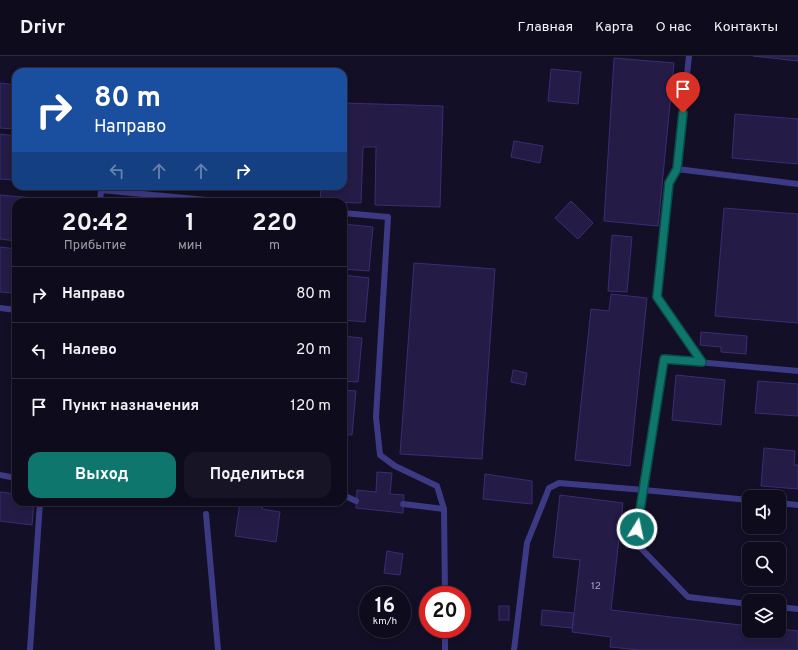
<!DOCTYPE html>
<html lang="ru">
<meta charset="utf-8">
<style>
:root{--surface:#0e0b1c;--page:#171425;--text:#f1f3f6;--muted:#9b9ba3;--line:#2e2b3b;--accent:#0f766e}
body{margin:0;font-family:Overpass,sans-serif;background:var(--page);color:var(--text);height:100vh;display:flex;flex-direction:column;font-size:15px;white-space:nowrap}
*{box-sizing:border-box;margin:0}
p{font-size:13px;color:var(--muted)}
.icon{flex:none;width:22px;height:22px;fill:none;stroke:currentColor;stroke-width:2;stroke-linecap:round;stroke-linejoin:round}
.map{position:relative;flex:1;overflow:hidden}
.panel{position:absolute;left:12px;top:142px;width:335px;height:308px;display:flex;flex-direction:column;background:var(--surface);border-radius:12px;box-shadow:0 2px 6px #0003,0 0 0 1px var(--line)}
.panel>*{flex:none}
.guide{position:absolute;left:12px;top:12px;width:335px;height:122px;border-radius:12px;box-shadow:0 2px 6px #0003,0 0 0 1px var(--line);background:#1a4fa0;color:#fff;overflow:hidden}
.controls{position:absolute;left:742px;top:434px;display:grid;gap:8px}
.controls a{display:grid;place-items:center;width:44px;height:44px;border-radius:8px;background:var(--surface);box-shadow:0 2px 6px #0003,0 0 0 1px var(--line);font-size:20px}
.speed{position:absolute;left:359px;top:530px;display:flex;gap:8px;font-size:20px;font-weight:700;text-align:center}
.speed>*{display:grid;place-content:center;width:52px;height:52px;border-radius:50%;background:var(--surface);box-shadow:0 2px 6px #0003,0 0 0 1px var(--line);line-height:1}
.speed small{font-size:10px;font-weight:400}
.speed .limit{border:6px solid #d22;background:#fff;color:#111}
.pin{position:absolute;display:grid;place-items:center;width:34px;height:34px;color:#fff;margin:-41px -17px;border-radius:50% 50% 50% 0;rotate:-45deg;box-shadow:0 0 4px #0007}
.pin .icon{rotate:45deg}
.me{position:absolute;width:44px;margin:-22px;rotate:10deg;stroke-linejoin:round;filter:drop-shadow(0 0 3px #0008)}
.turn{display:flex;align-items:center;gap:14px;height:84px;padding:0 16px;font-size:18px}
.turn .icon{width:52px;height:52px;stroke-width:2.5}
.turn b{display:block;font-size:28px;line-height:34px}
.lanes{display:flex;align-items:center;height:38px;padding:0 16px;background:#0003;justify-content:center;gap:20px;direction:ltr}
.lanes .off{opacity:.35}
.eta{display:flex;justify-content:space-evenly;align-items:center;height:68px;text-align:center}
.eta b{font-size:24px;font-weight:700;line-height:28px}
.button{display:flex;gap:8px;margin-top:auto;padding:8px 16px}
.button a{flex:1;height:46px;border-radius:12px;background:var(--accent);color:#fff;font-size:16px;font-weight:700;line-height:46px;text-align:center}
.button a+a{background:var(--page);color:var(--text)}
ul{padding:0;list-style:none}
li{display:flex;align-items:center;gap:12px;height:56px;padding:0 16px;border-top:1px solid var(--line)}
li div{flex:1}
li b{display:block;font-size:15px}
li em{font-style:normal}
header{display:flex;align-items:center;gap:24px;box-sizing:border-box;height:56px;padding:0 20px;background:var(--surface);border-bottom:1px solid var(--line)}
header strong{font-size:19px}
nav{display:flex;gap:22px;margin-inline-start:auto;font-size:14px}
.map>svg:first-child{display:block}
</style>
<header>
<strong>Drivr</strong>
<nav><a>Главная</a><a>Карта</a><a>О нас</a><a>Контакты</a></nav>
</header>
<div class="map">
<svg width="798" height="594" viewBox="0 0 798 594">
<rect width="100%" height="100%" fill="#130f26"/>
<g fill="#241b47" stroke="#3b2d73">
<polygon points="753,0 798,0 798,5"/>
<polygon points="614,2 674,7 658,170 604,165"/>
<polygon points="551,13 581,16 578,48 548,45"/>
<polygon points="0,27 16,29 16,73 0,72"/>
<polygon points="343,47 443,50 440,151 375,149 376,91 363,91 361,147 320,146 321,130 343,130"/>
<polygon points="735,58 798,63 798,108 732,102"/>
<polygon points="0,78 16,80 16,124 0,123"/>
<polygon points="514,85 543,90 540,107 511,101"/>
<polygon points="0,139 81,146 16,146 16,185 0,183"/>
<polygon points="571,145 593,167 578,183 555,162"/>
<polygon points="724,152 798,158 798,267 715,260"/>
<polygon points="343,168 373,171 369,215 343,213"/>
<polygon points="612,179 632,181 627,236 608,235"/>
<polygon points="0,191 16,193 16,237 0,236"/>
<polygon points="414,207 495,213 482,403 400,398"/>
<polygon points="343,219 369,222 365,266 343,264"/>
<polygon points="611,238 647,242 630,410 575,404 591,253 609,255"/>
<polygon points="701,276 747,280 746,298 721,296 721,291 700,289"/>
<polygon points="343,280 362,282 358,326 343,325"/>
<polygon points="513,314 527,317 525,329 511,326"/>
<polygon points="676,319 725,324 721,369 672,364"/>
<polygon points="758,325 798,328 798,360 755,357"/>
<polygon points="343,334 356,335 352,379 343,378"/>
<polygon points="764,392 795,395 794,409 798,409 798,433 761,430"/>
<polygon points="377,416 392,417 390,438 404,439 403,457 356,452 357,434 376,436"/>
<polygon points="485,418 532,425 532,448 483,443"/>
<polygon points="0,436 16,438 16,446 34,446 32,469 0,465"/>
<polygon points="560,439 623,447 611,554 749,570 749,575 779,575 779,573 798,575 798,594 640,594 610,591 611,581 572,576 580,504 553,501"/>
<polygon points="240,446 263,446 262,453 280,456 276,486 235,480"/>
<polygon points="387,495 403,498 400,519 384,517"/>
<rect x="499" y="550" width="10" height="14"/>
<polygon points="542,554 574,557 572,572 541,569"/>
</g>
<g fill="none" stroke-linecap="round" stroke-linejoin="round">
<g stroke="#3d3a85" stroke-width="6">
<polyline points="677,113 689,0"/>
<polyline points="100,146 101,134 227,146"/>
<polyline points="343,157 388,161 376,361 380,399 395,410 437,430 444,453 445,539"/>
<polyline points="0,252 16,254"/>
<polyline points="702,306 657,241 669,127 677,113 798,128"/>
<polyline points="0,419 16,422"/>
<polyline points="343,439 356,445"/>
<polyline points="749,444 644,434 635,486 688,541 749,548"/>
<polyline points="779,447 798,449"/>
<polyline points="403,448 444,453"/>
<polyline points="206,458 218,594"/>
<polyline points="779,551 798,553"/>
<polyline points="445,573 445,594"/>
<polyline points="30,594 40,446"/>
<polyline points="514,594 527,487 549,432 559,427 644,434 664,303 798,315"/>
</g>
</g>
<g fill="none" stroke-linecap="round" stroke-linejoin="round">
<defs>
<polyline id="route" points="637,473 664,303 702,306 657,241 669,127 677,113 683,57"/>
</defs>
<use href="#route" stroke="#0a4d48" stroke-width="10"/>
<use href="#route" stroke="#0f766e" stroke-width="7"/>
</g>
<g text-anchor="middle" stroke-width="4" stroke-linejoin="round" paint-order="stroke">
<g font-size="10" fill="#aca6d1">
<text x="596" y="533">12</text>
</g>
</g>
</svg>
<div class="controls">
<a><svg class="icon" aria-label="sound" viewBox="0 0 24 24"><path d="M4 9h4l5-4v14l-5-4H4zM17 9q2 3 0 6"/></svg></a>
<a><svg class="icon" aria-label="search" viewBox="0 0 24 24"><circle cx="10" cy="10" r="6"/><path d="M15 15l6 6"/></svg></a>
<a><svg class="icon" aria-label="layers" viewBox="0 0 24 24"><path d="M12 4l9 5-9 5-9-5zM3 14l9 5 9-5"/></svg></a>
</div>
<div class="speed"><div>16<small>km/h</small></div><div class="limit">20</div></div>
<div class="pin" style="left:683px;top:57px;background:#d93025"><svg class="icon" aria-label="arrive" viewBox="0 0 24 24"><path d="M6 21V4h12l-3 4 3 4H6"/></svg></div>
<svg class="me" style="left:637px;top:473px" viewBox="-20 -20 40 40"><circle r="17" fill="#0f766e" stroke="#fff" stroke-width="3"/><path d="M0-11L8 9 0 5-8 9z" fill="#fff"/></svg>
<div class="guide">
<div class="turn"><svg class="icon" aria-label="right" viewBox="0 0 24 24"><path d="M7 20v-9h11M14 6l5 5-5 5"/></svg><div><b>80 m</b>Направо</div></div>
<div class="lanes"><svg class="icon off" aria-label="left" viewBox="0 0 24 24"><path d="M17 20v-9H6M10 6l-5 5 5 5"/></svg><svg class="icon off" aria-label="ahead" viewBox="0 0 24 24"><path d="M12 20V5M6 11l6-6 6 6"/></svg><svg class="icon off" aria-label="ahead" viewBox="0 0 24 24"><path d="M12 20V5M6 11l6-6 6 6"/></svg><svg class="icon" aria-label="right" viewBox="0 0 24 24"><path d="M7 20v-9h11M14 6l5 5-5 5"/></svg></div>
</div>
<section class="panel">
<div class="eta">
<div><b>20:42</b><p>Прибытие</p></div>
<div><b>1</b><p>мин</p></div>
<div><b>220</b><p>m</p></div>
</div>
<ul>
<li><svg class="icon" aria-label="right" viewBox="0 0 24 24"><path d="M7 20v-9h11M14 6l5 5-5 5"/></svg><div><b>Направо</b></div><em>80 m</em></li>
<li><svg class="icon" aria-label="left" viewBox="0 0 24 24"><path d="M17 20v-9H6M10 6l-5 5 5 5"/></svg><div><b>Налево</b></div><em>20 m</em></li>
<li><svg class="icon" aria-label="arrive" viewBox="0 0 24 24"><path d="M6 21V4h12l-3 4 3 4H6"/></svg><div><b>Пункт назначения</b></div><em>120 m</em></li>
</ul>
<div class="button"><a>Выход</a><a>Поделиться</a></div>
</section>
</div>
